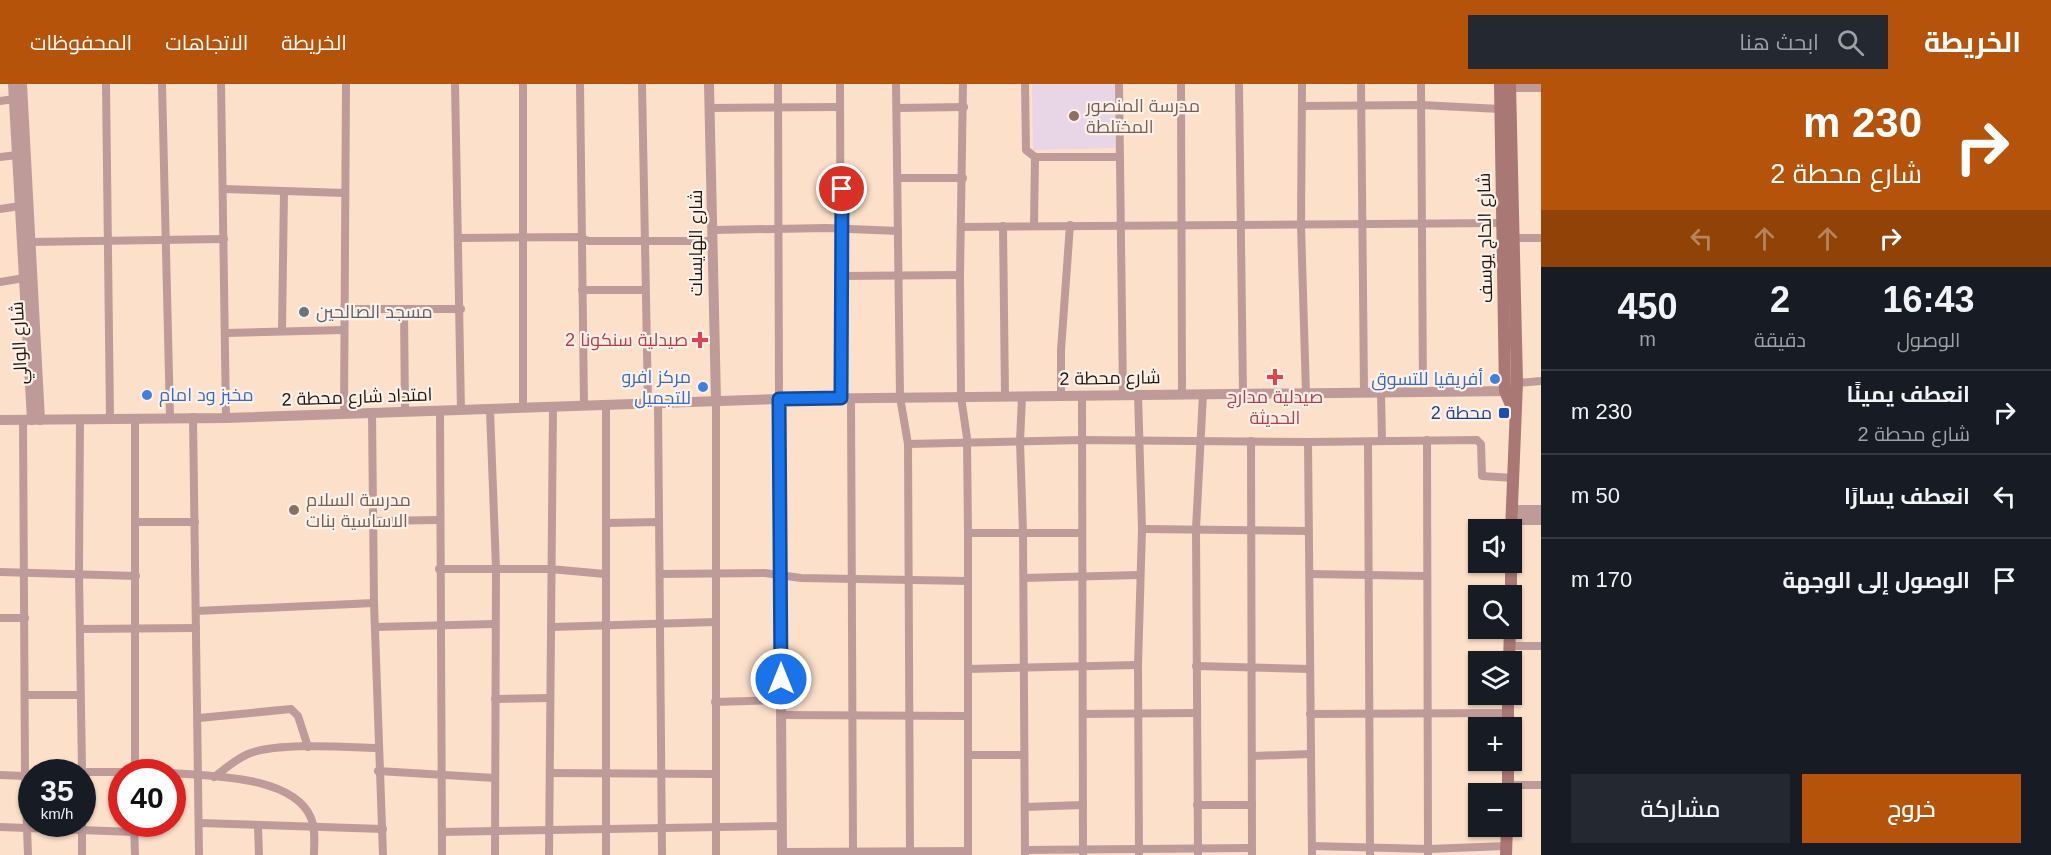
<!DOCTYPE html>
<html lang="ar">
<meta charset="utf-8">
<style>
:root{--surface:#171b24;--page:#242831;--text:#f1f3f6;--muted:#9ea1a6;--line:#363941;--accent:#b45309}
body{margin:0;font-family:Arial,Cairo,sans-serif;background:var(--page);color:var(--text);direction:rtl;height:100vh;display:flex;flex-direction:column;font-size:22px;white-space:nowrap}
*{box-sizing:border-box;margin:0}
p{font-size:20px;color:var(--muted)}
.icon{flex:none;width:33px;height:33px;fill:none;stroke:currentColor;stroke-width:2;stroke-linecap:round;stroke-linejoin:round}
.map{position:relative;flex:1;overflow:hidden;direction:ltr}
.details{display:flex;flex-direction:column;background:var(--surface);width:510px}
.details>*{flex:none}
.banner{background:#b45309;color:#fff;overflow:hidden}
.controls{position:absolute;left:1468px;top:435px;display:grid;gap:12px}
.controls a{display:grid;place-items:center;width:54px;height:54px;border-radius:0px;background:var(--surface);box-shadow:0 2px 4px #0004;font-size:30px}
.speed{position:absolute;left:18px;top:675px;display:flex;gap:12px;font-size:30px;font-weight:700;text-align:center}
.speed>*{display:grid;place-content:center;width:78px;height:78px;border-radius:50%;background:var(--surface);box-shadow:0 2px 4px #0004;line-height:1}
.speed small{font-size:15px;font-weight:400}
.speed .limit{border:9px solid #d22;background:#fff;color:#111}
.pin{position:absolute;display:grid;place-items:center;width:51px;height:51px;color:#fff;margin:-26px;border:3px solid #fff;border-radius:50%;box-shadow:0 2px 6px #0007}
.me{position:absolute;width:66px;margin:-33px;rotate:0deg;stroke-linejoin:round;filter:drop-shadow(0 0 4px #0008)}
.turn{display:flex;align-items:center;gap:21px;height:126px;padding:0 30px;font-size:27px}
.turn .icon{width:78px;height:78px;stroke-width:2.5}
.turn b{display:block;font-size:42px;line-height:51px}
.lanes{display:flex;align-items:center;height:57px;padding:0 30px;background:#0003;justify-content:center;gap:30px;direction:ltr}
.lanes .off{opacity:.35}
.eta{display:flex;justify-content:space-evenly;align-items:center;height:102px;text-align:center}
.eta b{font-size:36px;font-weight:600;line-height:42px}
.primary-button{display:flex;gap:12px;margin-top:auto;padding:12px 30px}
.primary-button a{flex:1;height:69px;border-radius:0px;background:var(--accent);color:#fff;font-size:24px;font-weight:600;line-height:69px;text-align:center}
.primary-button a+a{background:var(--page);color:var(--text)}
ul{padding:0;list-style:none}
li{display:flex;align-items:center;gap:18px;height:84px;padding:0 30px;border-top:2px solid var(--line)}
li div{flex:1}
li b{display:block;font-size:22px}
li em{font-style:normal}
header{display:flex;align-items:center;gap:36px;box-sizing:border-box;height:84px;padding:0 30px;background:var(--accent);color:#fff}
header strong{font-size:28px}
nav{display:flex;gap:33px;margin-inline-start:auto;font-size:21px}
.search{width:420px;height:54px;background:var(--page);display:flex;align-items:center;gap:15px;box-sizing:border-box;padding:0 21px;border-radius:0px;color:var(--muted);font-size:22px}
main{display:flex;flex:1;min-height:0}
.map>svg:first-child{display:block}
</style>
<header>
<strong>الخريطة</strong>
<div class="search"><svg class="icon" aria-label="search" viewBox="0 0 24 24"><circle cx="10" cy="10" r="6"/><path d="M15 15l6 6"/></svg>ابحث هنا</div>
<nav><a>الخريطة</a><a>الاتجاهات</a><a>المحفوظات</a></nav>
</header>
<main>
<section class="details">
<div class="banner">
<div class="turn"><svg class="icon" aria-label="right" viewBox="0 0 24 24"><path d="M7 20v-9h11M14 6l5 5-5 5"/></svg><div><b>230 m</b>شارع محطة 2</div></div>
<div class="lanes"><svg class="icon off" aria-label="left" viewBox="0 0 24 24"><path d="M17 20v-9H6M10 6l-5 5 5 5"/></svg><svg class="icon off" aria-label="ahead" viewBox="0 0 24 24"><path d="M12 20V5M6 11l6-6 6 6"/></svg><svg class="icon off" aria-label="ahead" viewBox="0 0 24 24"><path d="M12 20V5M6 11l6-6 6 6"/></svg><svg class="icon" aria-label="right" viewBox="0 0 24 24"><path d="M7 20v-9h11M14 6l5 5-5 5"/></svg></div>
</div>
<div class="eta">
<div><b>16:43</b><p>الوصول</p></div>
<div><b>2</b><p>دقيقة</p></div>
<div><b>450</b><p>m</p></div>
</div>
<ul>
<li><svg class="icon" aria-label="right" viewBox="0 0 24 24"><path d="M7 20v-9h11M14 6l5 5-5 5"/></svg><div><b>انعطف يمينًا</b><p>شارع محطة 2</p></div><em>230 m</em></li>
<li><svg class="icon" aria-label="left" viewBox="0 0 24 24"><path d="M17 20v-9H6M10 6l-5 5 5 5"/></svg><div><b>انعطف يسارًا</b></div><em>50 m</em></li>
<li><svg class="icon" aria-label="arrive" viewBox="0 0 24 24"><path d="M6 21V4h12l-3 4 3 4H6"/></svg><div><b>الوصول إلى الوجهة</b></div><em>170 m</em></li>
</ul>
<div class="primary-button"><a>خروج</a><a>مشاركة</a></div>
</section>
<div class="map">
<svg width="1541" height="771" viewBox="0 0 1541 771">
<rect width="100%" height="100%" fill="#fce0ca"/>
<polygon fill="#e8d5e6" points="1032,0 1115,0 1115,64 1033,66"/>
<g fill="none" stroke-linecap="round" stroke-linejoin="round">
<g stroke="#be9b99" stroke-width="8">
<polyline points="106,0 110,335"/>
<polyline points="162,0 170,333"/>
<polyline points="221,0 226,334"/>
<polyline points="455,0 461,327"/>
<polyline points="580,0 584,322"/>
<polyline points="642,0 648,320"/>
<polyline points="778,0 779,315"/>
<polyline points="840,0 841,314"/>
<polyline points="896,0 900,313 908,360 910,771"/>
<polyline points="963,0 960,191 961,313 967,354 968,449 968,771"/>
<polyline points="1025,0 1026,66 1035,73 1034,141"/>
<polyline points="1119,0 1123,311"/>
<polyline points="1181,0 1182,310"/>
<polyline points="1239,0 1243,311"/>
<polyline points="1302,0 1301,142 1306,310"/>
<polyline points="1361,0 1364,309"/>
<polyline points="1421,0 1423,309"/>
<polyline points="1510,4 1541,4"/>
<polyline points="0,17 14,15"/>
<polyline points="1302,22 1421,21 1500,25"/>
<polyline points="710,24 840,23"/>
<polyline points="897,24 964,23"/>
<polyline points="0,73 17,71"/>
<polyline points="1035,73 1120,73"/>
<polyline points="898,94 963,94"/>
<polyline points="223,105 345,109"/>
<polyline points="0,125 20,122"/>
<polyline points="1003,142 1005,312"/>
<polyline points="962,143 1503,139"/>
<polyline points="713,146 826,144 898,147"/>
<polyline points="459,154 580,153 588,157 712,157"/>
<polyline points="1513,154 1541,154"/>
<polyline points="30,158 224,155"/>
<polyline points="841,192 960,191"/>
<polyline points="0,198 24,194"/>
<polyline points="582,206 645,206"/>
<polyline points="344,225 461,225"/>
<polyline points="404,225 405,328"/>
<polyline points="282,247 284,107"/>
<polyline points="226,249 343,246"/>
<polyline points="1517,299 1541,297"/>
<polyline points="1381,309 1382,357"/>
<polyline points="1138,310 1142,445 1138,581 1139,771"/>
<polyline points="1082,311 1083,771"/>
<polyline points="1022,312 1020,358 1023,448 1025,771"/>
<polyline points="1061,312 1061,266 1070,141"/>
<polyline points="851,314 853,771"/>
<polyline points="716,317 716,771"/>
<polyline points="658,319 662,771"/>
<polyline points="523,323 523,0"/>
<polyline points="490,326 496,484 495,771"/>
<polyline points="440,328 442,771"/>
<polyline points="372,329 374,519 383,771"/>
<polyline points="344,330 346,0"/>
<polyline points="193,333 199,771"/>
<polyline points="135,335 135,688"/>
<polyline points="23,336 25,692 28,771"/>
<polyline points="80,336 79,489 82,688"/>
<polyline points="1427,356 1428,771"/>
<polyline points="1251,357 1252,771"/>
<polyline points="1308,358 1312,771"/>
<polyline points="1368,358 1370,771"/>
<polyline points="908,360 1082,356 1308,358 1477,356 1481,360 1482,392 1514,394"/>
<polyline points="373,437 439,436"/>
<polyline points="136,438 195,438"/>
<polyline points="606,439 659,438"/>
<polyline points="1142,445 1307,447"/>
<polyline points="968,449 1082,449"/>
<polyline points="439,485 550,485 605,490"/>
<polyline points="0,488 136,492"/>
<polyline points="660,490 765,489 801,494 968,497"/>
<polyline points="1311,490 1426,492"/>
<polyline points="1024,494 1139,491"/>
<polyline points="196,527 374,519"/>
<polyline points="0,534 25,534"/>
<polyline points="375,543 494,540"/>
<polyline points="552,543 715,538"/>
<polyline points="80,545 196,544"/>
<polyline points="1510,562 1541,562"/>
<polyline points="1196,582 1310,585"/>
<polyline points="968,585 1138,581"/>
<polyline points="25,611 80,611"/>
<polyline points="495,615 550,614"/>
<polyline points="715,618 781,616"/>
<polyline points="1083,630 1195,629"/>
<polyline points="1310,630 1508,629"/>
<polyline points="781,631 967,632"/>
<polyline points="199,634 291,625 298,632 308,663"/>
<polyline points="968,671 1024,671"/>
<polyline points="1253,672 1311,670"/>
<polyline points="378,687 495,694"/>
<polyline points="82,688 160,688"/>
<path d="M172,689C212,692 294,692 311,734C316,746 314,759 314,771"/>
<polyline points="550,689 714,690"/>
<polyline points="0,691 25,692"/>
<path d="M214,693C225,685 236,675 248,670C276,658 346,663 378,664"/>
<polyline points="1508,701 1541,701"/>
<polyline points="1197,721 1252,721"/>
<polyline points="1025,723 1083,721"/>
<polyline points="199,739 383,745"/>
<polyline points="82,740 82,771"/>
<polyline points="134,740 135,771"/>
<polyline points="258,742 259,771"/>
<polyline points="0,743 134,748"/>
<polyline points="442,748 782,742"/>
<polyline points="1312,762 1428,765 1506,762"/>
<polyline points="1025,766 1251,764"/>
<polyline points="782,768 968,767"/>
<polyline points="549,771 553,322"/>
<polyline points="606,771 606,322"/>
<polyline points="1198,771 1196,445 1203,310"/>
</g>
<g stroke="#be9b99" stroke-width="10">
<polyline points="13,0 32,336"/>
<polyline points="22,0 40,336"/>
<polyline points="709,0 716,317"/>
<polyline points="779,315 782,771"/>
<polyline points="0,336 226,334 779,315 1511,307"/>
<polyline points="1512,426 1541,426"/>
<polyline points="1512,436 1541,436"/>
</g>
<g stroke="#a97774" stroke-width="12">
<polyline points="1500,0 1505,307 1515,330"/>
<polyline points="1510,0 1517,299 1511,446"/>
<polyline points="1511,512 1511,478"/>
<polyline points="1509,578 1510,544"/>
<polyline points="1508,644 1508,610"/>
<polyline points="1508,710 1508,676"/>
<polyline points="1506,771 1507,742"/>
</g>
</g>
<g fill="none" stroke-linecap="round" stroke-linejoin="round">
<defs>
<polyline id="route" points="781,595 779,315 841,314 842,105"/>
</defs>
<use href="#route" stroke="#114b97" stroke-width="15"/>
<use href="#route" stroke="#1a73e8" stroke-width="10"/>
</g>
<g fill="#8d6e63" stroke="#fcf0e8" stroke-width="2">
<circle cx="1074" cy="32" r="6"/>
<circle cx="294" cy="426" r="6"/>
</g>
<circle fill="#6b7280" stroke="#fcf0e8" stroke-width="2" cx="304" cy="228" r="6"/>
<g fill="#e0444e" stroke="#fcf0e8" stroke-width="2">
<path d="M697 247h6v6h6v6h-6v6h-6v-6h-6v-6h6z"/>
<path d="M1272 284h6v6h6v6h-6v6h-6v-6h-6v-6h6z"/>
</g>
<g fill="#3f7fe0" stroke="#fcf0e8" stroke-width="2">
<circle cx="1495" cy="295" r="6"/>
<circle cx="703" cy="303" r="6"/>
<circle cx="147" cy="311" r="6"/>
</g>
<rect fill="#1a4fb4" stroke="#fcf0e8" stroke-width="2" x="1498" y="323" width="12" height="12" rx="3"/>
<g text-anchor="middle" stroke-width="4.5" stroke-linejoin="round" paint-order="stroke">
<g font-size="18" fill="#785e54" stroke="#fcf0e8" text-anchor="start">
<text x="1086" y="28">مدرسة المنصور<tspan x="1086" dy="21">المختلطة</tspan></text>
<text x="306" y="422">مدرسة السلام<tspan x="306" dy="21">الاساسية بنات</tspan></text>
</g>
<g font-size="18" fill="#221810" stroke="#fcf0e8">
<text transform="translate(1485 154) rotate(-91)" y="6">شارع الحاج يوسف</text>
<text transform="translate(696 159) rotate(-90)" y="6">شارع الهايسات</text>
<text transform="translate(19 259) rotate(-93)" y="6">شارع الوالي</text>
<text transform="translate(1110 294) rotate(-1)" y="6">شارع محطة 2</text>
<text transform="translate(357 313) rotate(-2)" y="6">امتداد شارع محطة 2</text>
</g>
<g font-size="18" fill="#5b616d" stroke="#fcf0e8" text-anchor="start">
<text x="316" y="234">مسجد الصالحين</text>
</g>
<g font-size="18" fill="#be3a42" stroke="#fcf0e8" text-anchor="end">
<text x="688" y="262">صيدلية سنكونا 2</text>
<text x="1275" y="319" text-anchor="middle">صيدلية مدارج<tspan x="1275" dy="21">الحديثة</tspan></text>
</g>
<g font-size="18" fill="#366cbe" stroke="#fcf0e8" text-anchor="end">
<text x="691" y="299">مركز افرو<tspan x="691" dy="21">للتجميل</tspan></text>
<text x="1483" y="301">أفريقيا للتسوق</text>
<text x="159" y="317" text-anchor="start">مخبز ود امام</text>
</g>
<g font-size="18" fill="#164399" stroke="#fcf0e8" text-anchor="end">
<text x="1492" y="335">محطة 2</text>
</g>
</g>
</svg>
<div class="controls">
<a><svg class="icon" aria-label="sound" viewBox="0 0 24 24"><path d="M4 9h4l5-4v14l-5-4H4zM17 9q2 3 0 6"/></svg></a>
<a><svg class="icon" aria-label="search" viewBox="0 0 24 24"><circle cx="10" cy="10" r="6"/><path d="M15 15l6 6"/></svg></a>
<a><svg class="icon" aria-label="layers" viewBox="0 0 24 24"><path d="M12 4l9 5-9 5-9-5zM3 14l9 5 9-5"/></svg></a>
<a>+</a>
<a>−</a>
</div>
<div class="speed"><div>35<small>km/h</small></div><div class="limit">40</div></div>
<div class="pin" style="left:842px;top:105px;background:#d93025"><svg class="icon" aria-label="arrive" viewBox="0 0 24 24"><path d="M6 21V4h12l-3 4 3 4H6"/></svg></div>
<svg class="me" style="left:781px;top:595px" viewBox="-20 -20 40 40"><circle r="17" fill="#1a73e8" stroke="#fff" stroke-width="3"/><path d="M0-11L8 9 0 5-8 9z" fill="#fff"/></svg>
</div>
</main>
